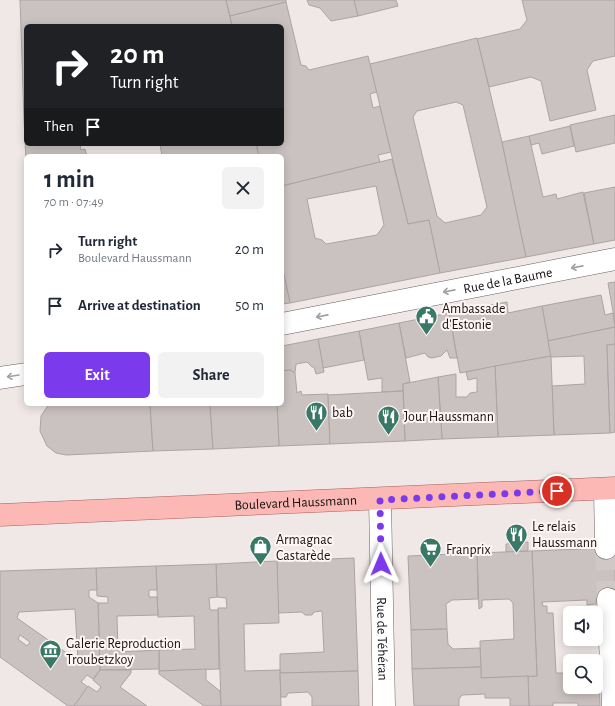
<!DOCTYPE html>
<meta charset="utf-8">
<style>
:root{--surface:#fff;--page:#f2f2f3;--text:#1f2937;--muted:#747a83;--accent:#7c3aed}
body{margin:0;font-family:"Alegreya Sans",sans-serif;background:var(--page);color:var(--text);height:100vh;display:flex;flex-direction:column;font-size:15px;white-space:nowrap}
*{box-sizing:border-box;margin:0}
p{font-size:13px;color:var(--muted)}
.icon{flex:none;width:22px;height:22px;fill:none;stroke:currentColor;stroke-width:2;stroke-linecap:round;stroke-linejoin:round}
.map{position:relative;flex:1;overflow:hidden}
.panel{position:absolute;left:24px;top:154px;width:260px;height:252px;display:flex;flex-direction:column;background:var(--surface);border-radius:6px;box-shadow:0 2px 10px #0003}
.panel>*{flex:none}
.top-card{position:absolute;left:24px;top:24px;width:260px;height:122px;border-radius:6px;box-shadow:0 2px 10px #0003;background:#202124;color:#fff;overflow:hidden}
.tools{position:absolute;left:563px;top:606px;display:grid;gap:8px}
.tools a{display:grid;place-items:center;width:40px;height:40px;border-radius:6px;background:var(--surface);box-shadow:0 2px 10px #0003;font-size:20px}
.pin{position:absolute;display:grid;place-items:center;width:34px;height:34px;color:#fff;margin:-17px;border:2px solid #fff;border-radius:50%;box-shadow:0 1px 4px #0007}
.me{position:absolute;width:44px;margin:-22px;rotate:359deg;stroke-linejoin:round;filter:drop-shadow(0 0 3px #0008)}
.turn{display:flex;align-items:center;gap:14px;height:84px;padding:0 20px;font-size:18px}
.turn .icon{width:52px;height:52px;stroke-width:2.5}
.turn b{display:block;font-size:28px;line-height:34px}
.then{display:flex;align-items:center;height:38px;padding:0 20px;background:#0003;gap:8px;font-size:15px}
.round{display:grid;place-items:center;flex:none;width:42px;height:42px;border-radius:6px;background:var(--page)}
.head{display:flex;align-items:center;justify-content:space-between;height:68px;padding:0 20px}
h1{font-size:24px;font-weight:600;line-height:30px}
.primary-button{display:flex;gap:8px;margin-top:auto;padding:8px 20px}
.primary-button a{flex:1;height:46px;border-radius:6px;background:var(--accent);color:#fff;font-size:16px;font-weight:600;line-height:46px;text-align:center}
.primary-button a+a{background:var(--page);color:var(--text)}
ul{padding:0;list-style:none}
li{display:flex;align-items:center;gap:12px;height:56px;padding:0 20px}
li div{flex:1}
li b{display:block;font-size:15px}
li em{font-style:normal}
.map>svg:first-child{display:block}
</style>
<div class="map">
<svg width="615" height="706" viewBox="0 0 615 706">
<rect width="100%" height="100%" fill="#f0e8e7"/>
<g fill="#cac2c1" stroke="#aca4a4" fill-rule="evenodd">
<polygon points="20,0 226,0 232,26 26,26 26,119 24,119"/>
<polygon points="226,0 286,0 286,2 230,16"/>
<polygon points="307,0 354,0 358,16 331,21 320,8 309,5"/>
<polygon points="354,0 396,0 398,6 358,16"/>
<polygon points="522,0 615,0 615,56 593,61 587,70 596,110 550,121 541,81 531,77 489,87 477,39 520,29 527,20"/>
<polygon points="286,2 301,65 306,66 309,70 368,56 377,92 370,94 373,108 380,106 391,152 378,155 380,162 282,186 282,156 259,156 256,144 282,144 282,26 232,26 230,16"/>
<path d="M477,38L502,142L526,257L440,273L429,220L408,224L370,64ZM456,102L463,105L487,207L481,215L445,223L437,216L413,117L417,111Z"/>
<polygon points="615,115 615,143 576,152 570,125"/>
<polygon points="24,119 26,119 26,144 80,144 81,150 85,149 87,156 26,156 26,161"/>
<polygon points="570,126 574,146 542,154 539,143 531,145 529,136"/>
<polygon points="529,136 543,197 556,194 557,199 583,192 594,244 526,257 502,142"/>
<polygon points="160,144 256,144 259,156 162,156"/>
<path d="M392,159L408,224L429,220L440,273L290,303L282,266V186ZM376,186L384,225L377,235L326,244L322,240L315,238L307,199Z"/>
<polygon points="615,187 615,240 594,244 584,193"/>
<polygon points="282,266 290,303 282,304"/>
<polygon points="615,282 615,323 608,283"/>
<polygon points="601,295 605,315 613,313 615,327 548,341 542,306"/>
<polygon points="507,302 508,313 542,306 551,356 460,373 449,313"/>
<polygon points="449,313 457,358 450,358 447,350 441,356 432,358 428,357 425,353 406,358 399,323"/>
<polygon points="399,323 410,382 403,384 403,391 382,392 382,378 368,380 359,331"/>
<polygon points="615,327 615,344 607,345 610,433 554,435 552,386 585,384 584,356 551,357 548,341"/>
<polygon points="359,331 364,360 323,368 318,339"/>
<polygon points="318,339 324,372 316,374 314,367 312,367 307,362 296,364 295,373 290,370 282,371 282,346"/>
<polygon points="615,344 615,432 610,433 607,345"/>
<polygon points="551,356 554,435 498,437 495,366"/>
<polygon points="495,366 498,437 442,439 438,377 456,374 456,397 467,397 470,393 477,392 477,378 468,380 466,372"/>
<polygon points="290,370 295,373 297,393 301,391 302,395 328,394 330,444 279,446 277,404 282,404 282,371"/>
<polygon points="438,377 442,439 405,441 403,384"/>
<polygon points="403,391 405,441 330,444 328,395"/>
<polygon points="49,404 150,404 153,451 66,455 56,453 47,446 40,431 41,416"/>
<polygon points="150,404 210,404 213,449 153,451"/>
<polygon points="210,404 277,404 279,446 213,449"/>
<polygon points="528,542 528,551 506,552 506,544"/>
<polygon points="606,548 615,548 615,599 596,600 596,604 587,605 587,600 542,602 543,606 547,606 547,613 553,613 556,673 570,673 570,687 596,687 596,671 599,671 600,706 578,706 578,703 553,703 553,706 529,706 528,676 537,676 532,551"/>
<polygon points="532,551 537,676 481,678 480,641 514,639 513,603 509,599 482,600 482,607 479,609 477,553"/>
<polygon points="477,553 478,599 452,600 446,604 447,629 411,630 408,556"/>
<polygon points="354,558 358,671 280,673 280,654 324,652 322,611 314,612 312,615 305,615 302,612 278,613 277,561"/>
<polygon points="277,561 279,623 244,624 245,671 280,670 281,706 221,706 218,608 227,608 226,598 217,597 216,564"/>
<polygon points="216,564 217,597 209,598 210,610 218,610 219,669 159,671 159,650 195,649 194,616 158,617 156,566"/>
<polygon points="156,566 157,590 149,590 149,597 157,597 158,615 117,616 118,652 159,650 159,669 100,670 98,603 108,603 108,597 97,596 96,568"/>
<path d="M96,568L97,590H89V597L98,603L100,670L93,679L87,675L81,682L88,687L74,706H68L0,657V571ZM75,609L78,661L17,618L19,612ZM20,635L30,642L27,646L18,639Z"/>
<polygon points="447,629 448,644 453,649 480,648 481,667 412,669 411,630"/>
<polygon points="481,667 481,678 528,676 529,706 510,706 510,698 485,698 485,694 462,695 459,699 459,706 414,706 412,669"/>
<polygon points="206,669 206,680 220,691 221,706 204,706 159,674 159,671"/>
<polygon points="100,670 131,670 131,673 120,687 147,706 74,706 88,686 97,692 101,687 93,680"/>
<polygon points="358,671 359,706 312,706 312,697 308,692 288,693 286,697 281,697 280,673"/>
</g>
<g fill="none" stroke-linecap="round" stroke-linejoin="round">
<polyline stroke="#cfc8c7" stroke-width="22" stroke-dasharray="22 11" stroke-linecap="butt" points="606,548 608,599"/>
<defs>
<g id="minor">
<path id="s1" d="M282,324L615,259"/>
<polyline points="0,378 26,374"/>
<polyline points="605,489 606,548"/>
<path id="s2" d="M380,500L384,706"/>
<polyline points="608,599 613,706"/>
</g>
<g id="major">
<path id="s3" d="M0,515L615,488"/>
</g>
</defs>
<use href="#minor" stroke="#686160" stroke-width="23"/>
<use href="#major" stroke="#a95f5c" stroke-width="23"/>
<use href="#minor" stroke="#fff" stroke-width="22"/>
<use href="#major" stroke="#fbb8b5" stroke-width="22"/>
</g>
<defs><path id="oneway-shaft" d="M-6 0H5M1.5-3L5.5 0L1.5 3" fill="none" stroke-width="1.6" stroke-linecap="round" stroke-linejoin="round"/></defs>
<g stroke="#a1a0a0">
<use href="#oneway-shaft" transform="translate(577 267) rotate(169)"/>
<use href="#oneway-shaft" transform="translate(449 291) rotate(169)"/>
<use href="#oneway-shaft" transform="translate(322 316) rotate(169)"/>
<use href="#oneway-shaft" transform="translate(13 376) rotate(171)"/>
</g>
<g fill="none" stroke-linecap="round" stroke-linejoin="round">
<polyline stroke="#7c3aed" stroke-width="7" stroke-dasharray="0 12.6" points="381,564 380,500 557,491"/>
</g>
<defs>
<symbol id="civic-pin" viewBox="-11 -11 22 30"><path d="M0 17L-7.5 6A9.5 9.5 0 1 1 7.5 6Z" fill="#377867" stroke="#fef5f5"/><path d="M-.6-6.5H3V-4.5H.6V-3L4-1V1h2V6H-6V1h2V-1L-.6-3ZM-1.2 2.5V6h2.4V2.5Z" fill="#fff"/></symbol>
<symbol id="restaurant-pin" viewBox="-11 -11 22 30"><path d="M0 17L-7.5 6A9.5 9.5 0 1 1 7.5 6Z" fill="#377867" stroke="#fef5f5"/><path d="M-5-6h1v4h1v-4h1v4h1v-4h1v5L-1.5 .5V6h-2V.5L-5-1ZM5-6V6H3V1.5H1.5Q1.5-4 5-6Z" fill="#fff"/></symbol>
<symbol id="shop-pin" viewBox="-11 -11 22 30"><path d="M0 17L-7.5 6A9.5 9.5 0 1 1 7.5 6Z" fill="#377867" stroke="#fef5f5"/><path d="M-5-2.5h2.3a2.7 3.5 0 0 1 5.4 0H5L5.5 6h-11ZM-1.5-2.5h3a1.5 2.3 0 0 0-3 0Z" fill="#fff"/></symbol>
<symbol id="supermarket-pin" viewBox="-11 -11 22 30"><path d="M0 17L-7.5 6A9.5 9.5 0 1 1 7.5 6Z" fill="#377867" stroke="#fef5f5"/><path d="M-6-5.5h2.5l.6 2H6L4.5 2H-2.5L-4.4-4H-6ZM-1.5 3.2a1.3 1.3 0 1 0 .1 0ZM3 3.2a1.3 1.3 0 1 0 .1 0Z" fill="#fff"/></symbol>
<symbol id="museum-pin" viewBox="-11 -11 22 30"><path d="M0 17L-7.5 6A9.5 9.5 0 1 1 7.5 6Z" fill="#377867" stroke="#fef5f5"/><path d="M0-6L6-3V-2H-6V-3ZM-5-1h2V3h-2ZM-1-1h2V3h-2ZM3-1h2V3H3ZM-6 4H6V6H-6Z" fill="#fff"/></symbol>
</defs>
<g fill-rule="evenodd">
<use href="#civic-pin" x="414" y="304" width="25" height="34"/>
<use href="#restaurant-pin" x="304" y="400" width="25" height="34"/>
<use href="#restaurant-pin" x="376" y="404" width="25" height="34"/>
<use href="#restaurant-pin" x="504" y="522" width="25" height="34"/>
<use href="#shop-pin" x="248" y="534" width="25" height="34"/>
<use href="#supermarket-pin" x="418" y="536" width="25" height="34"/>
<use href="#museum-pin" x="38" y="638" width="25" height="34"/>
</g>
<g text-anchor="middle" stroke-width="4" stroke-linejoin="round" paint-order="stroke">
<g font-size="14" fill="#141211" stroke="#fef5f5">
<text dy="5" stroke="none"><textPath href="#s1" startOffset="230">Rue de la Baume</textPath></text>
<text dy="5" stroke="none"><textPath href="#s3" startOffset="296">Boulevard Haussmann</textPath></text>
<text dy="5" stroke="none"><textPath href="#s2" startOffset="139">Rue de Téhéran</textPath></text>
</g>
<g font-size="14" fill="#141211" stroke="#fef5f5" text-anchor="start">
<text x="442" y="313">Ambassade<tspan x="442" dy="16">d'Estonie</tspan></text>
<text x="332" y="417">bab</text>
<text x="404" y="421">Jour Haussmann</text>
<text x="532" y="531">Le relais<tspan x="532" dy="16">Haussmann</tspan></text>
<text x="276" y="544">Armagnac<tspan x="276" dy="16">Castarède</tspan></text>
<text x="446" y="554">Franprix</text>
<text x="66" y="648">Galerie Reproduction<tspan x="66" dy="16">Troubetzkoy</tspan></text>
</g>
</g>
</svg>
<div class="tools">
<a><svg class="icon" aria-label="sound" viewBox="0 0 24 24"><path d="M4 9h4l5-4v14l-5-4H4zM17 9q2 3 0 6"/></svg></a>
<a><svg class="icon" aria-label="search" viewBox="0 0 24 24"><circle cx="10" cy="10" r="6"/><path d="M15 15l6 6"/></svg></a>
</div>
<div class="pin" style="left:557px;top:491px;background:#d93025"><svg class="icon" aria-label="arrive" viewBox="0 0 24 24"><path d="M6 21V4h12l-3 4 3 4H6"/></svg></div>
<svg class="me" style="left:381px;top:564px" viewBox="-20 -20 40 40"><path d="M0-17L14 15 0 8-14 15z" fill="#7c3aed" stroke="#fff" stroke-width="4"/></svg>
<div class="top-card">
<div class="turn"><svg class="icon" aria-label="right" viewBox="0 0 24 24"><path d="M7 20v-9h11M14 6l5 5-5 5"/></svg><div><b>20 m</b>Turn right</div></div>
<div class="then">Then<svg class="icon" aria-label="arrive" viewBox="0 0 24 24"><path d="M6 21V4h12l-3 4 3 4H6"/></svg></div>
</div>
<section class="panel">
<div class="head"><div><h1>1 min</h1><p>70 m · 07:49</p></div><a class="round"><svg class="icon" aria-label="close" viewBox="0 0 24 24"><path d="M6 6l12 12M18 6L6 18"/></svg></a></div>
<ul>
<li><svg class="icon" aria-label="right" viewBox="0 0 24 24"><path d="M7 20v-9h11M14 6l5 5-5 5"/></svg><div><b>Turn right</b><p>Boulevard Haussmann</p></div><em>20 m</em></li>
<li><svg class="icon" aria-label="arrive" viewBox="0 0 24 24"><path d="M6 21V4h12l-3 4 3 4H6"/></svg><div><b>Arrive at destination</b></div><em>50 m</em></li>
</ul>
<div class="primary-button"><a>Exit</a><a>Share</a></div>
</section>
</div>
